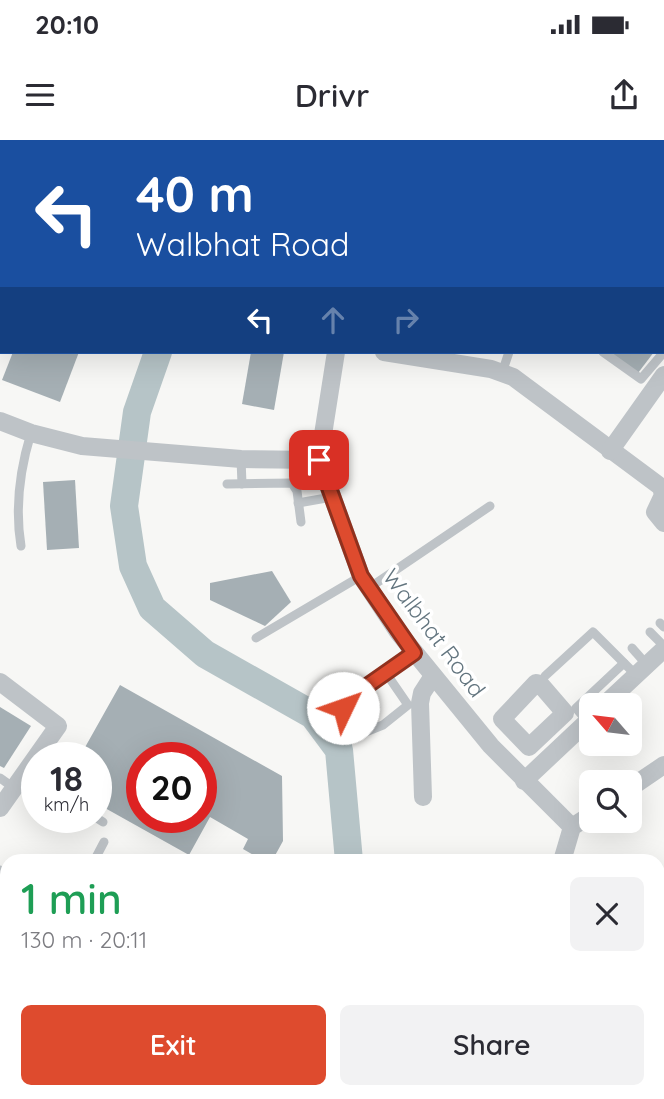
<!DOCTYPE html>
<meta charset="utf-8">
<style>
:root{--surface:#fff;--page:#f2f2f3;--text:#2b2b33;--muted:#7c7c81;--accent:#de4b2e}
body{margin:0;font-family:Quicksand,sans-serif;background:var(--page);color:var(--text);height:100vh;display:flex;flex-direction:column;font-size:26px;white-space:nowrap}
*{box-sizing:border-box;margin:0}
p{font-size:23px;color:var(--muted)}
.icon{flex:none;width:38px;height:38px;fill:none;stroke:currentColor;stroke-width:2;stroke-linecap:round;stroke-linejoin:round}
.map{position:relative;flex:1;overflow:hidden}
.sheet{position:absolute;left:0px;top:714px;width:665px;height:245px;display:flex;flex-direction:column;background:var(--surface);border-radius:21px 21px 0 0;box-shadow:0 7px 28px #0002}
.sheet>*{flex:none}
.top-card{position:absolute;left:0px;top:0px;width:665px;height:214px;box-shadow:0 7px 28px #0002;background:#1a4fa0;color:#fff;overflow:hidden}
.needle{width:46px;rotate:298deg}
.buttons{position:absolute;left:579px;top:553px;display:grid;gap:14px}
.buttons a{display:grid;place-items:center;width:63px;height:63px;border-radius:10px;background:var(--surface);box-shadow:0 7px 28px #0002;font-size:35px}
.speed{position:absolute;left:21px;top:602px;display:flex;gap:14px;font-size:35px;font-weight:700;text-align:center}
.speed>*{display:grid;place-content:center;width:91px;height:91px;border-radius:50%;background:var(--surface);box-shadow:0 7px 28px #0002;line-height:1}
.speed small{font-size:18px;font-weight:400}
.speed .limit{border:10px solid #d22;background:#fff;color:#111}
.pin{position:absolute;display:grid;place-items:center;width:60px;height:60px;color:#fff;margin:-30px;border-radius:14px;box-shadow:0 4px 10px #0006}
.me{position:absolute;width:77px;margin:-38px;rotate:48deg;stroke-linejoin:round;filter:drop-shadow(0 0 5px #0008)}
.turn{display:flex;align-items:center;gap:24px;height:147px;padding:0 21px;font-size:32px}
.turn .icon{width:91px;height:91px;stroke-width:2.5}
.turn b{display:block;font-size:49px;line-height:60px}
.lanes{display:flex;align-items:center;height:66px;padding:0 21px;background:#0003;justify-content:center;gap:35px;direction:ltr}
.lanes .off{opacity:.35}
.round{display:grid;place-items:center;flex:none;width:74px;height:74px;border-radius:10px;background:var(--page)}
.headline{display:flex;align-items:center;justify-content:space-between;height:119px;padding:0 21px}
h1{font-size:42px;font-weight:600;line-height:52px;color:#1e9e55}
.primary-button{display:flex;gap:14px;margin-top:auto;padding:14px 21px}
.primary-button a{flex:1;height:80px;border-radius:10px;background:var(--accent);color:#fff;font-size:28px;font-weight:600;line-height:80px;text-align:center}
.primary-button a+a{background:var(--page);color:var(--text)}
.status{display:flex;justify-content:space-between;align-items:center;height:49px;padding:0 35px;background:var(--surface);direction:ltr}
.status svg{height:19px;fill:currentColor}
header{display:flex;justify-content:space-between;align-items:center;height:91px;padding:0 21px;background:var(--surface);font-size:32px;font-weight:600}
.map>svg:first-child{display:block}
</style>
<div class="status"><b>20:10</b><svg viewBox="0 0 49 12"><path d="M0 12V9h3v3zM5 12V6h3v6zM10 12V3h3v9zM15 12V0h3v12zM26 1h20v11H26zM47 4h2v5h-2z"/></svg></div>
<header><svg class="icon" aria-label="menu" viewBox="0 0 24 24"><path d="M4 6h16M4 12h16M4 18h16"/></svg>Drivr<svg class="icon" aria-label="share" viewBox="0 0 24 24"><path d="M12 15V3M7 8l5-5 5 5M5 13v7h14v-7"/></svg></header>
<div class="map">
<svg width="664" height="959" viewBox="0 0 664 959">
<rect width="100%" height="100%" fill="#f7f7f5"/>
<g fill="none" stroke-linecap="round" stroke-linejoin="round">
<g stroke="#b6c4c7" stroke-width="28">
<polyline points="264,0 264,2"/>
<polyline points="158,212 137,272 124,366 133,426 152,468 205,514 313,575 339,610 349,721"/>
<polyline points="132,952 133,959"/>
</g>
</g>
<g fill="#a5afb4" fill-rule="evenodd">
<polygon points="13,212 79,212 60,262 2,240"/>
<polygon points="251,212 284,212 274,270 242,264"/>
<polygon points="608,212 654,212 638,233"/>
<polygon points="75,340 79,408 47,410 43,342"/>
<polygon points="272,431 291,462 265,486 210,460 210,443"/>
<path d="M120,545L282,636L283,701L272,721H264L243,709L248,699L210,677L189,715L96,663V618H79ZM142,618H201V677H142Z"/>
<polygon points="0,567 31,586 4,628 0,626"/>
<polygon points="658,921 664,923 664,959 539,959 542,952 658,952"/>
</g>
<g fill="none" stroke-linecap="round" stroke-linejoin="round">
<g stroke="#bec3c7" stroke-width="9">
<polyline points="179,2 180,0"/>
<polyline points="624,2 625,0"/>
<polyline points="0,17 2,18"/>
<polyline points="663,86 664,87"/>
<polyline points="663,121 664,122"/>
<polyline points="603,212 641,239 664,212"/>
<polyline points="502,233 509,212"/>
<polyline points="241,319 242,344"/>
<polyline points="227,344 292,343 297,351 301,382"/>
<polyline points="298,363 332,357"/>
<path d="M21,406C15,369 20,329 31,293"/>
<polyline points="369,448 490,366"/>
<polyline points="660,483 664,487"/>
<polyline points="650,492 664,506"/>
<polyline points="256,498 361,436"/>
<polyline points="632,508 647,525"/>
<polyline points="386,533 408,565 383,585 363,593 343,568 344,562 414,513"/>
<polyline points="545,536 593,492 636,535"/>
<polyline points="587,581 576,568 624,523"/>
<polyline points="22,637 37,645"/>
<polyline points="0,638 14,648"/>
<polyline points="95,677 103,682"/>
<polyline points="94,721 104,702"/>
<polyline points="0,730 7,734"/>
<polyline points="658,905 664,908"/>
<polyline points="524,952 527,953 524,959"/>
</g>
<g stroke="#bec3c7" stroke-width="18">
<polyline points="429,2 430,0"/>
<polyline points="651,2 652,0"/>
<polyline points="0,34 2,35"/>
<polyline points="336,212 319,320 361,436 398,492 491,606 572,687"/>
<polyline points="384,212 491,229 513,237 661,347 663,355 655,372 664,383"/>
<polyline points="0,281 31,293 82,306 241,319 319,320"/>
<polyline points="610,311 664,235"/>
<polyline points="0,542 58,586 0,668"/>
<polygon points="536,543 540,544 565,573 529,607 502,579"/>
<polyline points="604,565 664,509"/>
<polyline points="524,641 592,577"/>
<polyline points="630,648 664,625"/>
<polyline points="423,657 420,563 422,553 433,536"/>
<polyline points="562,721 572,687 592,674"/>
<polyline points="282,959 284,952"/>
<polyline points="494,959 496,952"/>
</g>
</g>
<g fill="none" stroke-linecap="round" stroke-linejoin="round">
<defs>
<polyline id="route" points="319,320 361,436 414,513 344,562 343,568"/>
</defs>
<use href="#route" stroke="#90311e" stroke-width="18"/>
<use href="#route" stroke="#de4b2e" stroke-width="12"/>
</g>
<g text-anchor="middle" stroke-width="7" stroke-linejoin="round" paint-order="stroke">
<g font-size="23" fill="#63757f" stroke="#fff">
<text transform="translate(434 493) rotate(53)" y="8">Walbhat Road</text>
</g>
</g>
</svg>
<div class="buttons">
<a><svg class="needle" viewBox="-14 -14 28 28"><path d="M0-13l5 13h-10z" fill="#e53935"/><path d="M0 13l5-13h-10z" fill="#7c7c81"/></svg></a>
<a><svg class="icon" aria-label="search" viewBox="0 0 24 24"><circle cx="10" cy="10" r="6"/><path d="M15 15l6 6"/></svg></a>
</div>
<div class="speed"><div>18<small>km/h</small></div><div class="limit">20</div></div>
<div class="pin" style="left:319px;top:320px;background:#d93025"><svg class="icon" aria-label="arrive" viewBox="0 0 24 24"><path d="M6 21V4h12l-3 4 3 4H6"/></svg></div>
<svg class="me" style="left:343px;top:568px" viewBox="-20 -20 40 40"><circle r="19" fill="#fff"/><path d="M0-13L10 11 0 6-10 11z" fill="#de4b2e"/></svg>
<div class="top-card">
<div class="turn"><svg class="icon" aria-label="left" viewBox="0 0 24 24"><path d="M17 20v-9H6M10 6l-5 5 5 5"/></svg><div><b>40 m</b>Walbhat Road</div></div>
<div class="lanes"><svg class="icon" aria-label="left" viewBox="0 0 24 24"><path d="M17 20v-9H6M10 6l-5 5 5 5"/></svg><svg class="icon off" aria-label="ahead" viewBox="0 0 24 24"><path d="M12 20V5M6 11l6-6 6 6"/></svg><svg class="icon off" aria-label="right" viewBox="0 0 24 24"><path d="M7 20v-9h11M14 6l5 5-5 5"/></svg></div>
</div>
<section class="sheet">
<div class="headline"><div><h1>1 min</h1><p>130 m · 20:11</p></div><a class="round"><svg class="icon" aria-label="close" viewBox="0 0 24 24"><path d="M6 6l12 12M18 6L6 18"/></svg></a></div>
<div class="primary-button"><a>Exit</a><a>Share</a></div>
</section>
</div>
